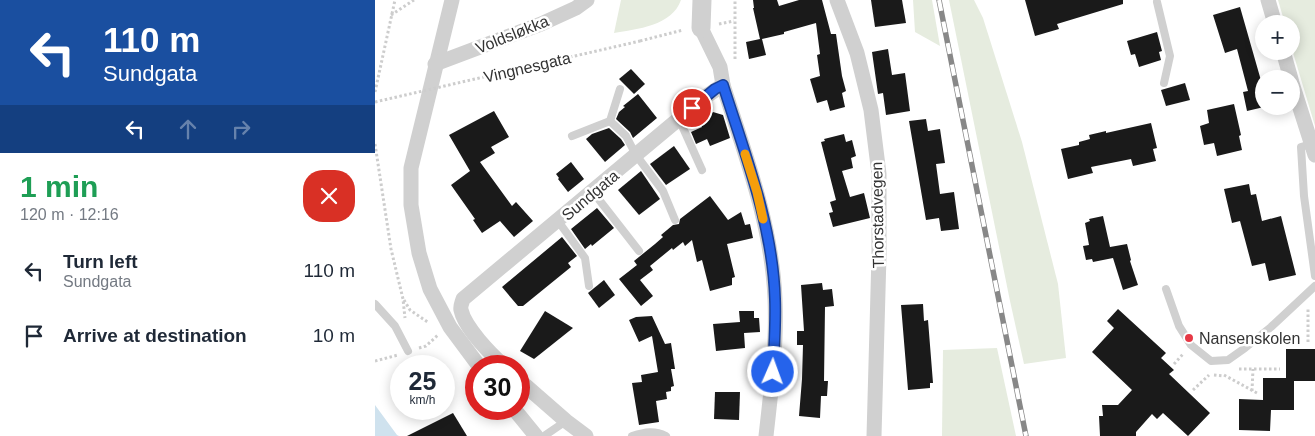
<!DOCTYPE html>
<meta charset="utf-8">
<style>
:root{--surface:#fff;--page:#f2f2f3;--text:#1f2937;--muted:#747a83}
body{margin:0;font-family:Helvetica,sans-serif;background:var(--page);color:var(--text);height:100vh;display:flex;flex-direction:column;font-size:19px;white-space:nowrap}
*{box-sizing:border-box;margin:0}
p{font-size:16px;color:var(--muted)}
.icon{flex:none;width:28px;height:28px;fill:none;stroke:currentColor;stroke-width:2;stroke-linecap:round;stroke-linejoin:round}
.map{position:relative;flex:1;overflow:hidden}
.panel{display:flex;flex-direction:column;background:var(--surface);width:375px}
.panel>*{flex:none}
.hud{background:#1a4fa0;color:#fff;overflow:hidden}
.controls{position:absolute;left:880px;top:15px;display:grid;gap:10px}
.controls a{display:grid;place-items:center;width:45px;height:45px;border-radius:50%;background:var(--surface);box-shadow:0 2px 12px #0003;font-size:25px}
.speed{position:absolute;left:15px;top:355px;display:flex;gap:10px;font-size:25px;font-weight:700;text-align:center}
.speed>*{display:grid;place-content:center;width:65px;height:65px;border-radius:50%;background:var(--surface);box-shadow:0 2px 12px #0003;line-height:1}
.speed small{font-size:12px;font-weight:400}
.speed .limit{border:8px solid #d22;background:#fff;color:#111}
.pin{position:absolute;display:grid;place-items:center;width:42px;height:42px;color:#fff;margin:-21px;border:2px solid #fff;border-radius:50%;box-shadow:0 1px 5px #0007}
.me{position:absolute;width:55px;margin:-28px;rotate:2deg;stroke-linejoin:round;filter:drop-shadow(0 0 4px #0008)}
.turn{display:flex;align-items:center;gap:18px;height:105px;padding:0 20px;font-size:22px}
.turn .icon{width:65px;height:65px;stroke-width:2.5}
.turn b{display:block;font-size:35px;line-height:42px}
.lanes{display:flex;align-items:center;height:48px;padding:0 20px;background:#0003;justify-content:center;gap:25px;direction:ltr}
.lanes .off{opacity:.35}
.round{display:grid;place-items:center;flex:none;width:52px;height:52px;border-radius:20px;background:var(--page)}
.overview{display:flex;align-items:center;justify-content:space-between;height:85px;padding:0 20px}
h1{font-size:30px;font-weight:700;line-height:38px;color:#1e9e55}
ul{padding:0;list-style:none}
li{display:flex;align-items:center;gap:15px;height:65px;padding:0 20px}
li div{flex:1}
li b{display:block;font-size:19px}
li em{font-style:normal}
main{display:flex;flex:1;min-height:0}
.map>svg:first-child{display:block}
</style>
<main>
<section class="panel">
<div class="hud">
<div class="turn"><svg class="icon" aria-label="left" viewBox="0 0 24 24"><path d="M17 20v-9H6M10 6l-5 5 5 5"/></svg><div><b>110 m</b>Sundgata</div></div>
<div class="lanes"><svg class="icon" aria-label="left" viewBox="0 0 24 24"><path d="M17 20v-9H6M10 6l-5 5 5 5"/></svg><svg class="icon off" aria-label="ahead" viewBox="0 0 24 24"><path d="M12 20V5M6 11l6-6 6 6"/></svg><svg class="icon off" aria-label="right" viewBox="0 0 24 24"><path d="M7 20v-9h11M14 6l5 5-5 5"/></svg></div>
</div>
<div class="overview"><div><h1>1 min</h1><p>120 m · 12:16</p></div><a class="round" style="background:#d93025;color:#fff"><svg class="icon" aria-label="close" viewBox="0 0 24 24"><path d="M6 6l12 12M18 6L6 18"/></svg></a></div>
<ul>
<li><svg class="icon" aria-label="left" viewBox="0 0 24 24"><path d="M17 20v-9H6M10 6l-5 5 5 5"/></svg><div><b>Turn left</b><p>Sundgata</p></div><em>110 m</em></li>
<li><svg class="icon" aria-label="arrive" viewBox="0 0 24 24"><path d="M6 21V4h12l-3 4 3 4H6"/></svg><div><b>Arrive at destination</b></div><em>10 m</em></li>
</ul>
</section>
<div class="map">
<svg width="940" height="436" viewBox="0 0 940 436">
<rect width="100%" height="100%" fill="#fff"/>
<g fill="#e6ecdf">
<path d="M246,0H306C297,26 262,29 239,33Z"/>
<polygon points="538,0 557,0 565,46 540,32"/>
<polygon points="574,0 599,0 608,18 647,142 683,284 691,358 649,364 635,301"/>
<polygon points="903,0 940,0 940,126 916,46 916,24 910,24"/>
<polygon points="622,348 641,436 567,436 568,350"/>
</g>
<polygon fill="#cfe2ee" points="0,405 22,435 24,436 0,436"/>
<g fill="#1a1a1a">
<polygon points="378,0 402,0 404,6 424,0 447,0 456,34 461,34 467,76 471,91 467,93 470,107 455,111 452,100 442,103 435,79 445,76 442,55 445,54 441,23 409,32 409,34 387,39 391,55 374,59 371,42 385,39 378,8 379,8"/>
<polygon points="496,0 527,0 531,23 500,27"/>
<polygon points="650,0 748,0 748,4 682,24 684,29 660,36"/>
<polygon points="865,7 889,91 889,107 872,111 868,92 873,91 862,49 850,53 838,15"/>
<polygon points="782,32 787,51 784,52 786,60 764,67 760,54 756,55 752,41"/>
<polygon points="513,49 517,75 530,73 535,111 511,115 508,93 503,94 497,52"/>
<polygon points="256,69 270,84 259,94 244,79"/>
<polygon points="810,83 815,100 791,106 786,90"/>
<polygon points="263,94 282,118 258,138 255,132 241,119 244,112 250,107 248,106"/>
<polygon points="859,104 866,135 864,136 867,150 842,156 839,143 829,145 825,126 834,123 832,110"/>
<polygon points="119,111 134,137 116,147 120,153 105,162 137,206 141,202 158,221 139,237 125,221 107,233 98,220 100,219 76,185 95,171 74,135"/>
<polygon points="338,112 348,115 355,138 335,146 332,139 321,144 316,132 327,127 325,122"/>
<polygon points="551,119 553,131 565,129 570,163 561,164 565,194 579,192 584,229 566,231 564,218 551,220 534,121"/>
<polygon points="776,123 782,148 778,149 781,161 758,166 756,159 716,167 718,173 693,179 686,149 704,145 704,142 715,139 714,135 731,131 731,133"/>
<polygon points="234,128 246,139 250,145 230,162 211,139 217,134"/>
<polygon points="469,134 471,142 477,140 481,156 476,158 478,168 467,171 475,197 489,193 495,218 458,227 454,213 458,212 455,202 461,200 446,142 450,141 449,139"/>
<polygon points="299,146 315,169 291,185 275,164"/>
<polygon points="196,162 209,179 193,192 183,179 184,178 181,174"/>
<polygon points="266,171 285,199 264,215 243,190"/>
<polygon points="874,184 876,195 881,194 887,221 906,216 921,275 894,281 890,263 877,266 865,221 857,223 849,189"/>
<polygon points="335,196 353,220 366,212 370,225 375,224 378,238 352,244 360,277 357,278 357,285 335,291 327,260 322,262 317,240 310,246 308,242 298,250 297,248 275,266 278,270 265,280 278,296 266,306 244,279 262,265 259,261 280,244 288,237 286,235 298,225 304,224 305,219"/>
<polygon points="222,208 239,228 217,246 216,244 210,249 196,229"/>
<polygon points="728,216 735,247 752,244 756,260 755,261 763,285 748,290 738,258 718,262 717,259 711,260 708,246 714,245 710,223 715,221 714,219"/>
<polygon points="187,237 202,256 193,263 196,267 148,306 143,306 127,287"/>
<polygon points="229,280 240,295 224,308 213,293"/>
<polygon points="447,283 448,290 457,289 459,306 450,307 449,381 453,381 452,396 446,396 445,418 424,416 427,379 428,345 422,345 422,331 429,331 426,285"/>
<polygon points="548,304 549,321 553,320 558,383 555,383 555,388 533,390 526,305"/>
<polygon points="743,309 791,353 786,358 799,370 794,374 835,413 813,436 788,413 782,419 777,414 761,432 761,436 725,436 724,416 728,416 727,405 743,405 757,390 717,352 739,328 732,321"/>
<polygon points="170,311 198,328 159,359 145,351"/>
<polygon points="364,311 379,311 379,318 384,318 385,332 369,333 370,348 341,351 338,324 365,322"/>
<polygon points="277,316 290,344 296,343 300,369 296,369 299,386 296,387 296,391 291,392 292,399 281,401 284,422 264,425 257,383 267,382 266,375 283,372 277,336 264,342 254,320 261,317"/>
<polygon points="911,349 940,349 940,381 919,381 919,410 896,410 895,431 864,430 864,399 888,400 888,378 911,378"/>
<polygon points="340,392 365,392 364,420 339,419"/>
<polygon points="78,413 92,436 32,436"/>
</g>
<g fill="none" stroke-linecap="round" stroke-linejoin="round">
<g stroke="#cdcdcd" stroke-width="3" stroke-dasharray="2.5 2.5" stroke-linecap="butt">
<polyline points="16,15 39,0"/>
<polyline points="344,24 359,21"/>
<polyline points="265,41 308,30"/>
<polyline points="360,59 360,0"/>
<polyline points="0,92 20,0"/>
<polyline points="0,144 16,249 28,299 30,318"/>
<polyline points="29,300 35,310 54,323"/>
<polyline points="933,342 933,308"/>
<polyline points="44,348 51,346 63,335"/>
<polyline points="0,361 23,355"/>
<polyline points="799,364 809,353"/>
<polyline points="864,369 905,369"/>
<polyline points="839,375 849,376"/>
<polyline points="849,375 882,393"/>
<polyline points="818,390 834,375"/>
<polyline points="877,391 878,369"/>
</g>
<g stroke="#d0d0d0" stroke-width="8">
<polyline points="782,2 795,56 789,83"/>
<polyline points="304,119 327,170"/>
<polyline points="235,121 251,136 261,155 288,191 300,220"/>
<polyline points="197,136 235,121 245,89"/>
<polyline points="936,144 926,147 929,196 940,276"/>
<polyline points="218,192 264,251"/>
<polyline points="183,221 210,258 214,286"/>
<polyline points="791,289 804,326 816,345 836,361 853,360 870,348 896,327 940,286"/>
<polyline points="0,304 20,326 33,351"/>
<polyline points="169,436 191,421"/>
<path d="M257,436C270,432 279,430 291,436"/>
</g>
<g stroke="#d0d0d0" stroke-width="15">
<polyline points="77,0 36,168 36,205 44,253 55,289 75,327 104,366"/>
<polyline points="462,0 482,53 496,110 504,174 504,255 499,436"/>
<polyline points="893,0 900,24"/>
<path d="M326,28L345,67L348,85C370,154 397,225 400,299C402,345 396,391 391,436"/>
<polyline points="908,51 916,79"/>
<polyline points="60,64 166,24 201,8 212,0"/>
<polyline points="916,80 940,155"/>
<path d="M129,366C116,354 90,328 86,310C85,306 87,303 88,299L330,97L348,85"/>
<polyline points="144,380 191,421 211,436"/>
<polyline points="139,409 161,436"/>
</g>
<polyline stroke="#d0d0d0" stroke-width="19" points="326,28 327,0"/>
<defs>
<polyline id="rail" points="564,0 651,436"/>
</defs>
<use href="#rail" stroke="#888" stroke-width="5.5"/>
<use href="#rail" stroke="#fff" stroke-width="4" stroke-dasharray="11" stroke-linecap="butt"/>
<polyline stroke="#cdcdcd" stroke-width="3" stroke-dasharray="2.5 2.5" stroke-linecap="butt" points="0,102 265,41"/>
</g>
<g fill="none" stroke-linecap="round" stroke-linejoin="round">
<defs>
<path id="route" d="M317,108L340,89L348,85C370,154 398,226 400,299C401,323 399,348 398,372"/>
</defs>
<use href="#route" stroke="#184099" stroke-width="12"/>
<use href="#route" stroke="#2563eb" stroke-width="9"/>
<polyline stroke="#f59e0b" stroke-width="9" points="370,154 382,192 388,219"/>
</g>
<circle fill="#e63946" stroke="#fff" stroke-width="2" cx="814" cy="338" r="5"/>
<g text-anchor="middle" stroke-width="5" stroke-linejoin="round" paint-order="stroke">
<g font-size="16" fill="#333" stroke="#fff">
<text transform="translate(137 34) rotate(-22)" y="6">Voldsløkka</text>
<text transform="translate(152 67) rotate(-13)" y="6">Vingnesgata</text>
<text transform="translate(215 195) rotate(-40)" y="6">Sundgata</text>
<text transform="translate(502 215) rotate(-91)" y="6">Thorstadvegen</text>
</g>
<g font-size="16" fill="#333" stroke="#fff" text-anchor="start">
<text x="824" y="344">Nansenskolen</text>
</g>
</g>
</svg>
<div class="controls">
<a>+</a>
<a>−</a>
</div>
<div class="speed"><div>25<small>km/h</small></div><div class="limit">30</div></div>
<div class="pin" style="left:317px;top:108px;background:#d93025"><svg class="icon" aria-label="arrive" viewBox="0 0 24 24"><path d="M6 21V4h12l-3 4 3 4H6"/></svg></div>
<svg class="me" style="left:398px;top:372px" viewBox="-20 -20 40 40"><circle r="17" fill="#2563eb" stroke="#fff" stroke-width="3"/><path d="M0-11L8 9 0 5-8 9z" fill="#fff"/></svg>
</div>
</main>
